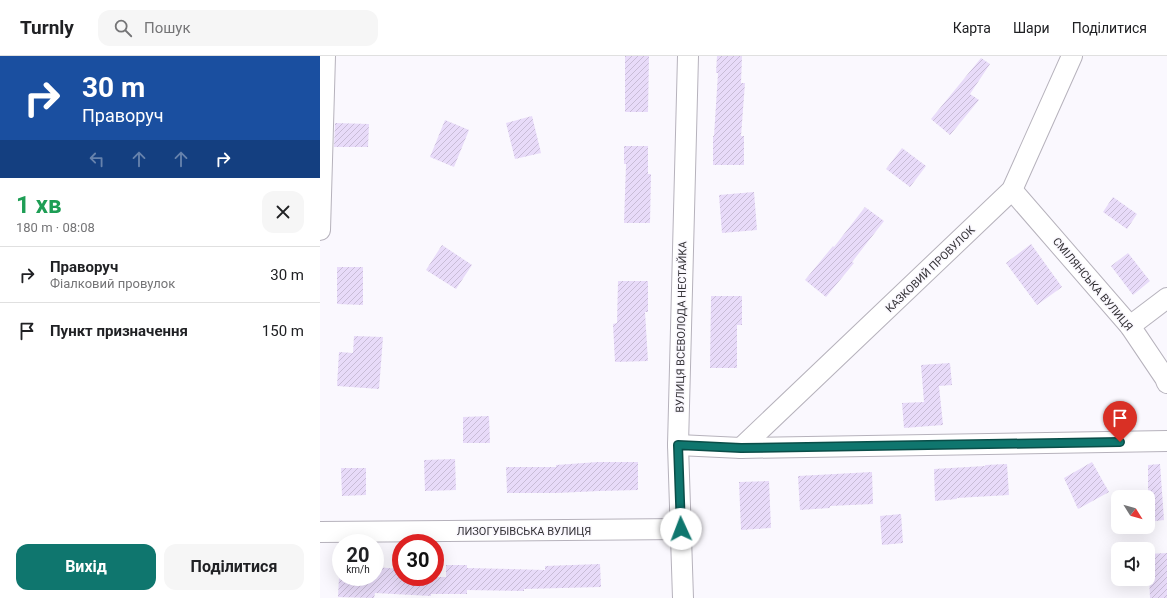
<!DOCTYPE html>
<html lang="uk">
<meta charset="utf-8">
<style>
:root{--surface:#fff;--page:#f6f6f6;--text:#202124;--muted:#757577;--line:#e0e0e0;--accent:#0f766e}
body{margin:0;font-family:Roboto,sans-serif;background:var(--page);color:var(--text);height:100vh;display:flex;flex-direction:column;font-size:15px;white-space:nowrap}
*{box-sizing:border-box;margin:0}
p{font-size:13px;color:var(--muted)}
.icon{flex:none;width:22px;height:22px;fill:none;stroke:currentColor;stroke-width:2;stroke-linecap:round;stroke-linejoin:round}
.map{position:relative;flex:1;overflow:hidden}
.drawer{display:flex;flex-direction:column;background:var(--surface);width:320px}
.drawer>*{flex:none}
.top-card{background:#1a4fa0;color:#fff;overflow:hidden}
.needle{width:26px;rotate:127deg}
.buttons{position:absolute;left:791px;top:434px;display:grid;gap:8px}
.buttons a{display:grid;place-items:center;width:44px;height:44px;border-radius:8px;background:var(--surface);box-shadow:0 4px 16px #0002;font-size:20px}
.speed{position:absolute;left:12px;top:478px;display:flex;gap:8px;font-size:20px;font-weight:700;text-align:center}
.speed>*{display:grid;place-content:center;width:52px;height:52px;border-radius:50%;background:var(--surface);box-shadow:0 4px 16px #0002;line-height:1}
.speed small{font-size:10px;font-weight:400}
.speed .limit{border:6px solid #d22;background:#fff;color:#111}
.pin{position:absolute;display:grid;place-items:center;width:34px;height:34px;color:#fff;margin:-41px -17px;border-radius:50% 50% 50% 0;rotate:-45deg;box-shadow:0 0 4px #0007}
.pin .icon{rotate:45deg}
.me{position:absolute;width:44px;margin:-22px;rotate:358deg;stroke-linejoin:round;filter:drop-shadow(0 0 3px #0008)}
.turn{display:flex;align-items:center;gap:14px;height:84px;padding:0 16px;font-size:18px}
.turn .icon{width:52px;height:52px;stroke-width:2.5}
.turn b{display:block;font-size:28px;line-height:34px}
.lanes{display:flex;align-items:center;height:38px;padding:0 16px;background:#0003;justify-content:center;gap:20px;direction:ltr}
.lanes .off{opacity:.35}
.round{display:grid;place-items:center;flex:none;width:42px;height:42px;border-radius:12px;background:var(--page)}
.summary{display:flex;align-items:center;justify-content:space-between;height:68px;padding:0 16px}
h1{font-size:24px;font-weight:700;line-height:30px;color:#1e9e55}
.button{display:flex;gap:8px;margin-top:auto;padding:8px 16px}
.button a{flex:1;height:46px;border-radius:12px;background:var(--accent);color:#fff;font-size:16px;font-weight:700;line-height:46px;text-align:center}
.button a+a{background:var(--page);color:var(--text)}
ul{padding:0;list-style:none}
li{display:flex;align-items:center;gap:12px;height:56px;padding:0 16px;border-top:1px solid var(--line)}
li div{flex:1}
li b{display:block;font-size:15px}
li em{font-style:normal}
header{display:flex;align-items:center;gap:24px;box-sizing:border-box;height:56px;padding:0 20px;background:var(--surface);border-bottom:1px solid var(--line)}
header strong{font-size:19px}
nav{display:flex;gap:22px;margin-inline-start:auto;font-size:14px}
.search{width:280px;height:36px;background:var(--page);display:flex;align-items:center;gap:10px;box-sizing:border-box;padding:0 14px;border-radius:12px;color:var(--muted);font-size:15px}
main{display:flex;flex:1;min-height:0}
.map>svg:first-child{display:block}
</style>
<header>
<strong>Turnly</strong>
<div class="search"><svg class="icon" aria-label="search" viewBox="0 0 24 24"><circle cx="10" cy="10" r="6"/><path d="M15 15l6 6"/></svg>Пошук</div>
<nav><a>Карта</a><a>Шари</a><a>Поділитися</a></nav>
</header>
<main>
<section class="drawer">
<div class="top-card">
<div class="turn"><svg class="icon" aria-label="right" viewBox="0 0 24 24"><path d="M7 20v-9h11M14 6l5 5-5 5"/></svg><div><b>30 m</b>Праворуч</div></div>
<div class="lanes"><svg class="icon off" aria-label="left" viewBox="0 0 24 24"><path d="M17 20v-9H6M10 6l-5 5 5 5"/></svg><svg class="icon off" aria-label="ahead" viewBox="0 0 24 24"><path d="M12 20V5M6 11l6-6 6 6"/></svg><svg class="icon off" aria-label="ahead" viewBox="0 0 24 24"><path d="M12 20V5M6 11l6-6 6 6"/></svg><svg class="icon" aria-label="right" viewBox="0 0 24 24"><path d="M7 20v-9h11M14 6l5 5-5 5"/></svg></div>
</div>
<div class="summary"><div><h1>1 хв</h1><p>180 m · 08:08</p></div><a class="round"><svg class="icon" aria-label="close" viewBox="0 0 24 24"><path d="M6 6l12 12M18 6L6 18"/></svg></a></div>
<ul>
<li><svg class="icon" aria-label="right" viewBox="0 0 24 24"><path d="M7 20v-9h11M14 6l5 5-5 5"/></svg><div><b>Праворуч</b><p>Фіалковий провулок</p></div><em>30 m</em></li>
<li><svg class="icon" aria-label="arrive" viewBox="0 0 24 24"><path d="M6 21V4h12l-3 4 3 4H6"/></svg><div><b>Пункт призначення</b></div><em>150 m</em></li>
</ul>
<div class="button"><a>Вихід</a><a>Поділитися</a></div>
</section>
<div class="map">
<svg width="847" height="542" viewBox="0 0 847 542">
<defs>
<pattern id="building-hatch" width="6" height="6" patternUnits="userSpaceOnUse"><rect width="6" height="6" fill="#e8dbf9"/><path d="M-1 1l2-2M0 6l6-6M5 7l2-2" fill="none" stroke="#c8bcd6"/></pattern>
</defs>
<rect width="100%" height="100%" fill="#faf8fe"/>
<g fill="url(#building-hatch)">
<polygon points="305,0 329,0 328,56 305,56"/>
<polygon points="397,0 422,0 421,27 425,27 421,80 424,80 424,109 393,109 393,80 394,80 398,17 396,17"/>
<polygon points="661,2 670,8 650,38 659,44 630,79 611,63"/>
<polygon points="212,60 221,97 195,103 186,67"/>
<polygon points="125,64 149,74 134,111 110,101"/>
<polygon points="15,67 49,68 48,91 14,91"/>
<polygon points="304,90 328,90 328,118 331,118 330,167 304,167 306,108 304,108"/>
<polygon points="582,92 606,110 590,131 566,113"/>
<polygon points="434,136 437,174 402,177 399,139"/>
<polygon points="793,141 817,158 807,173 783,156"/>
<polygon points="545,151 564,165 532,206 534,207 506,241 485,224 513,190 514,191"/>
<polygon points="711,188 742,231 717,249 686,207"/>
<polygon points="122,189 152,209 136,233 106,214"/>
<polygon points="808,197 830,225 813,239 791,210"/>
<polygon points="17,211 43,211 43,249 17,248"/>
<polygon points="298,225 328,225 328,256 325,256 328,305 295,306 293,268 297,267"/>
<polygon points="391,240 422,240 422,269 417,269 417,312 390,312"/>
<polygon points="34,280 63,281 59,333 17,330 19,296 33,297"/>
<polygon points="630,307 632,329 619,330 623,369 584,372 582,347 604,346 601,309"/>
<polygon points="169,360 170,387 143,387 143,361"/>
<polygon points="135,403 136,434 105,435 104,404"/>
<polygon points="278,406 318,406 318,434 279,435 237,437 187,437 186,411 236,411 236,409"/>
<polygon points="772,406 789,436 758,453 744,422"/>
<polygon points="687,408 689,439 637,442 637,443 615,445 614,413 665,410 665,409"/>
<polygon points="840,408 844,464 828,466 828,409"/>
<polygon points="21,412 46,412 46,439 22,440"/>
<polygon points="552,416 553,448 510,450 510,452 480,454 478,420"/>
<polygon points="449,425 451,472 421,474 419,426"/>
<polygon points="581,458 583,487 562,489 560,460"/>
<polygon points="847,497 847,542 830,542 828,498"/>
<polygon points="280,508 281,531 204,533 204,535 147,534 147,538 111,538 111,540 55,537 54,542 18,541 19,521 55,521 55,511 81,513 81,521 126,521 126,509 147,509 147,512 225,514 225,510"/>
</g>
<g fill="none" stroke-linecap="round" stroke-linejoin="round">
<defs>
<g id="minor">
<polyline points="692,134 810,270 845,322 847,327"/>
<polyline points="0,174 5,0"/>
<polyline points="810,270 847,242"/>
<polyline points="358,389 421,392 847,385"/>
<polyline points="421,392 692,134 752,0"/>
<polyline points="0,476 361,473"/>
<polyline points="363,542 358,389 368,0"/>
</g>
</defs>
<use href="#minor" stroke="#b6b2bc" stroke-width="22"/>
<use href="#minor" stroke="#fff" stroke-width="20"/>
</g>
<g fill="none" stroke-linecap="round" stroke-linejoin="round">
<defs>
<polyline id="route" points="361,473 358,389 421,392 800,386"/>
</defs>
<use href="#route" stroke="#0a4d48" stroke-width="10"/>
<use href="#route" stroke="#0f766e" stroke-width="7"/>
</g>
<g text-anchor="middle" stroke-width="3" stroke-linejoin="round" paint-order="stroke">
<g font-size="11" fill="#353337" stroke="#faf8fe">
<text transform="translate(610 213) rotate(-44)" y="4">КАЗКОВИЙ ПРОВУЛОК</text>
<text transform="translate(773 228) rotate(50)" y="4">СМІЛЯНСЬКА ВУЛИЦЯ</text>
<text transform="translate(361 271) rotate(-89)" y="4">ВУЛИЦЯ ВСЕВОЛОДА НЕСТАЙКА</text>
<text x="204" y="479">ЛИЗОГУБІВСЬКА ВУЛИЦЯ</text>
</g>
</g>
</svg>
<div class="buttons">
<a><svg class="needle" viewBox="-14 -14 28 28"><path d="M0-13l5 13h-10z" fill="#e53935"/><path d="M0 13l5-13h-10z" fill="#757577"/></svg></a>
<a><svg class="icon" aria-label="sound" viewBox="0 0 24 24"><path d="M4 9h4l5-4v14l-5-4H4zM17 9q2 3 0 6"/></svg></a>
</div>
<div class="speed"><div>20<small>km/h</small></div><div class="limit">30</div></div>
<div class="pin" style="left:800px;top:386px;background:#d93025"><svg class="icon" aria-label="arrive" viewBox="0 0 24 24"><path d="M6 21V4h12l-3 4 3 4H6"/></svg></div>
<svg class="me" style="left:361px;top:473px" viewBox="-20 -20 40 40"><circle r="19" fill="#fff"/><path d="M0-13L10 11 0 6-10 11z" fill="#0f766e"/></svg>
</div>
</main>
